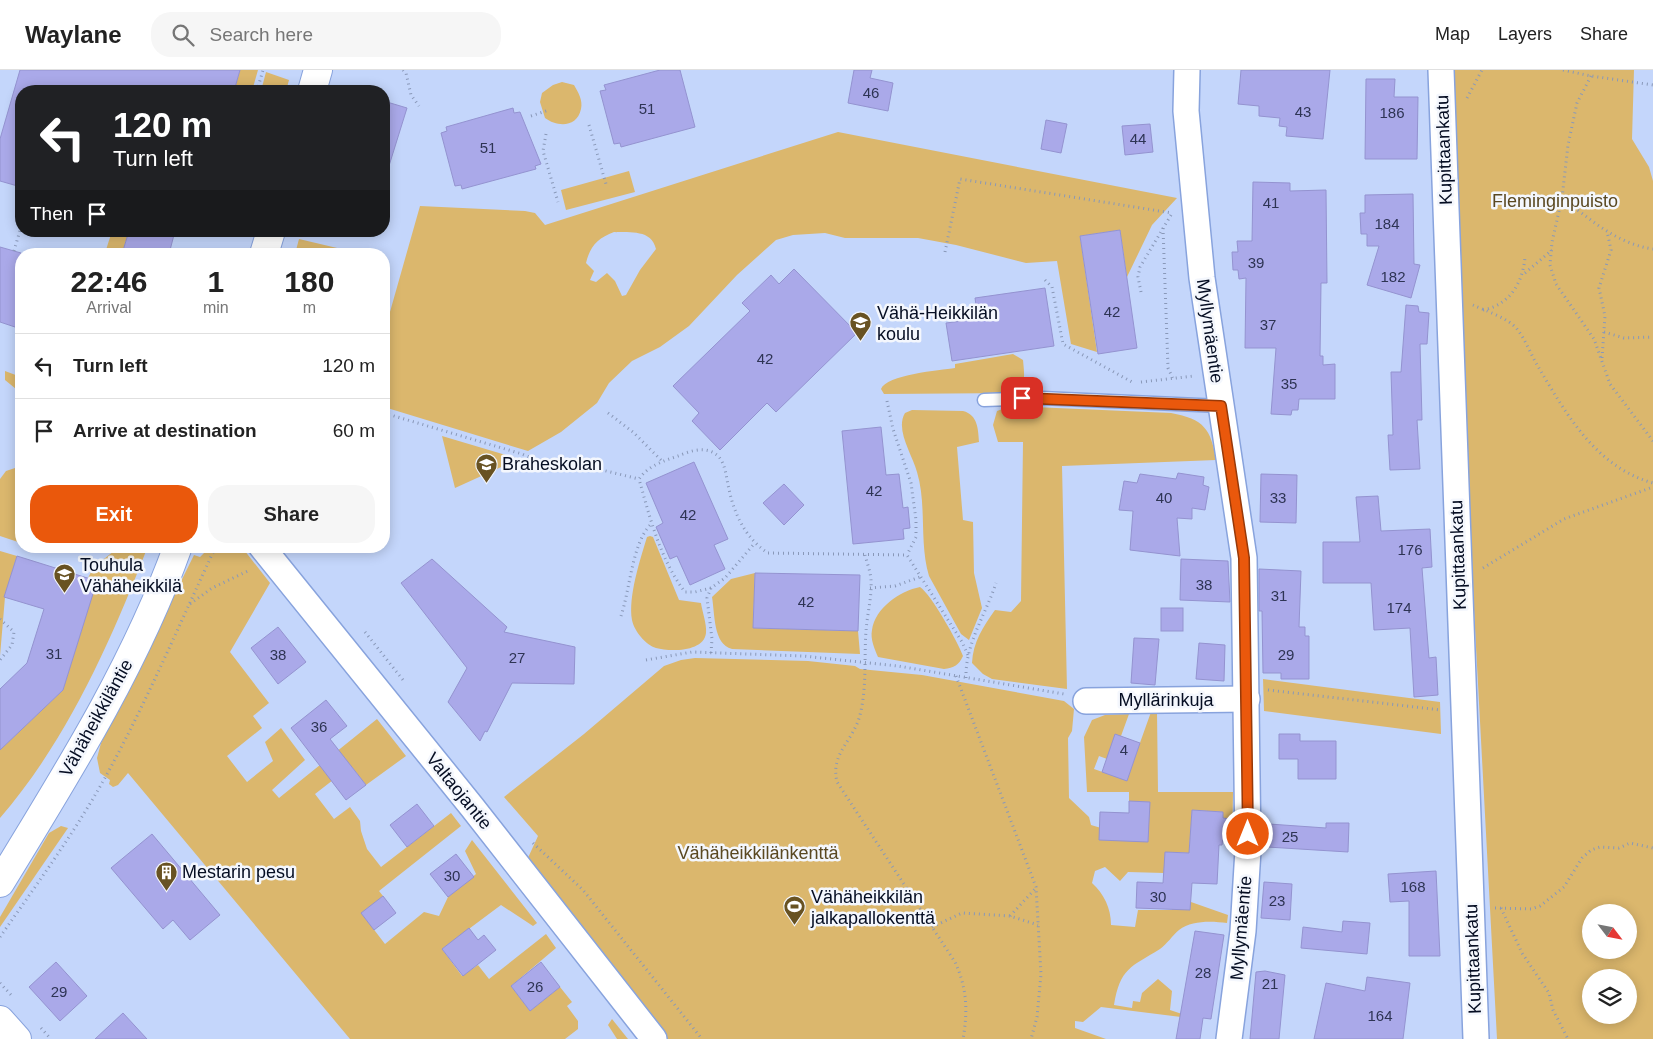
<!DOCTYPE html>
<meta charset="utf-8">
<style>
:root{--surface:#fff;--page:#f6f6f6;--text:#222;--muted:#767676;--line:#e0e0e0;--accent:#ea580c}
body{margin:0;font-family:Helvetica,sans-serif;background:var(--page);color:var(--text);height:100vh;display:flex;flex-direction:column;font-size:19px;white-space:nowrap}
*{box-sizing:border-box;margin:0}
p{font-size:16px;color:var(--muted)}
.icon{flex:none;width:28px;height:28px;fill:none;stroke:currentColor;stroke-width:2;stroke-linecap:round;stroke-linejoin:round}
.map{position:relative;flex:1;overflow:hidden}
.details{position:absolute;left:15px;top:178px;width:375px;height:305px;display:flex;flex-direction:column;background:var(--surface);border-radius:20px;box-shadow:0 2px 12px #0003}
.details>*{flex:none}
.guide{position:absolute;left:15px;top:15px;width:375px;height:152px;border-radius:20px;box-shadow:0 2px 12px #0003;background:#202124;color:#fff;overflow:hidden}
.needle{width:32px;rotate:122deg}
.tools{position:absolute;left:1582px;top:834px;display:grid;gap:10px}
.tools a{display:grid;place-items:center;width:55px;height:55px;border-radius:50%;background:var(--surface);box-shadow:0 2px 12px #0003;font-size:25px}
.pin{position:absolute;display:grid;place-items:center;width:42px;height:42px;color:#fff;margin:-21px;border-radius:10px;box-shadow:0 2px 8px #0006}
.me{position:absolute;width:55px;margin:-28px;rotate:0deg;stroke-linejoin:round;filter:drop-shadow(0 0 4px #0008)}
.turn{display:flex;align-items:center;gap:18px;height:105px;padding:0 15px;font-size:22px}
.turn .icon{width:65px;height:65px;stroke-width:2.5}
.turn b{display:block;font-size:35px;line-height:42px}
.then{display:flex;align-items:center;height:48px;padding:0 15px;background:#0003;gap:10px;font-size:19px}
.eta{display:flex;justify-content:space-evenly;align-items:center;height:85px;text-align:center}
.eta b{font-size:30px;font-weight:700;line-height:35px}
.action{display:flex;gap:10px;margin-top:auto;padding:10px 15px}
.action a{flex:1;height:58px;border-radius:20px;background:var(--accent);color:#fff;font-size:20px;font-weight:700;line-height:58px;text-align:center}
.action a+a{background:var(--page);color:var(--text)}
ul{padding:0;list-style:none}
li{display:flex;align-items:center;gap:15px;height:65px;padding:0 15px;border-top:1px solid var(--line)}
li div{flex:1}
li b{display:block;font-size:19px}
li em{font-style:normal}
header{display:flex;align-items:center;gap:30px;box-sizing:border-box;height:70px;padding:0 25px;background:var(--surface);border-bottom:1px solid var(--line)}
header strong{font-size:24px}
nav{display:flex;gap:28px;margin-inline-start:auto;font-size:18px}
.search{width:350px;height:45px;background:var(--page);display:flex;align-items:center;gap:12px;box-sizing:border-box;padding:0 18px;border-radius:20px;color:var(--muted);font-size:19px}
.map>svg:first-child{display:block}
</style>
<header>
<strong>Waylane</strong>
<div class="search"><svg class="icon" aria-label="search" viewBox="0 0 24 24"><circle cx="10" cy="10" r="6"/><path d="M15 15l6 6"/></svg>Search here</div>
<nav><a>Map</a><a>Layers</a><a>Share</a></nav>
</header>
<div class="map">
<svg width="1653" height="969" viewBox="0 0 1653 969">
<rect width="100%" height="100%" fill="#c4d6fb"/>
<g fill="#dbb76d" fill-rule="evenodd">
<polygon points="240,0 258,0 252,21 234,21"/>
<path d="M1452,0H1634L1632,69L1649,97L1653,111V969H1497L1464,352ZM1591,842H1629V880H1591ZM1591,908H1629V945H1591Z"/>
<polygon points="266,2 289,10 286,21 261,21"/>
<path d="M562,12L574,15C578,22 583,30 581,39C577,58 557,57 545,48L540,32L542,23L553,15Z"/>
<path d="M838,62L1177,128L1152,155L1127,207L1120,160L1080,166L1097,282L1071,274L1057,191L1026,193L956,175L918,168H845L825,163L793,165L776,170L737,205L689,256L660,277L632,291L609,313L597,333L561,362L528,381L384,337V263L420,136L525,141L535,143L545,155ZM614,162C631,163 651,159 656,179L640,200L626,225L622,226L615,211L607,203L596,212L590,210L594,201L586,193C590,176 598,168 614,162Z"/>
<polygon points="629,101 635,122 566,140 561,120"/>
<polygon points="112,161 129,161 122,184 106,180"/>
<polygon points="299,169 354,182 358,184 295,184"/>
<path d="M1013,284L1023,290C1024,302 1027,316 1015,323L884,324L881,319C886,305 940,300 955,298V294Z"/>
<polygon points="5,301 21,307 21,320 16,319 5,310"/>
<path d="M1011,336L1171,343C1204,349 1211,359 1216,390L1062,396L1067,619L992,609L983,604L972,593C973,572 983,557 995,540L1011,542L1021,531L1023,372H998L993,355L997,341Z"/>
<path d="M912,340L963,341C978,345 978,359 979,372L957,377L963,450L973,452L974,503L982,538L969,570L961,564L929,506C919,473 927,435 917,402C912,384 895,360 905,343Z"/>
<polygon points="442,366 519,389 455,418"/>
<polygon points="21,396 21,473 0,466 0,409 6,401"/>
<path d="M650,466L653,467L679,530L701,533C702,541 707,554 706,563C704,582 670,582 656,578C646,575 634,561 632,550C628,527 640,490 647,467Z"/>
<path d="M120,476H148C110,573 68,669 0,748V680L63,620L96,511L88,508L93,498Z"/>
<polygon points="211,476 241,476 270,513 230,582 269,633 253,646 262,658 227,686 247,712 273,691 265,672 281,658 305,690 272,720 279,728 377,649 406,686 366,715 351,696 315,724 334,749 350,737 360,751 361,761 367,779 381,797 451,743 461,756 379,821 383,826 362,844 385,874 424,842 439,846 448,827 476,804 465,781 472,770 537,853 533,856 501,835 442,879 462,906 478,895 489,909 546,864 556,878 511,916 530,941 560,917 572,932 567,936 578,951 578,959 565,969 350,969 128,703 118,715 113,717 109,714 110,710 100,703 97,688 101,673 194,485 200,487"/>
<polygon points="0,481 17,486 5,527 0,586"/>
<path d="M755,503L753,558L858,561L860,584L732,579C713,574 715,544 712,527L731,509Z"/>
<path d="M920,517C931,524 958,572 963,586C959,595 954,598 944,599L878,587C875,580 870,569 872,560C875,538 900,521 920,517Z"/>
<path d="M695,588L808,591L855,596L860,599L922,605L1064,631L1074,639L1072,661L1068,668L1069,728L1089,747L1091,755L1148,772L1129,731V722H1087L1084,667L1092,650L1105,645L1129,644L1121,666L1107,689L1099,686L1094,699L1114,706L1118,694L1131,698L1151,642H1157L1158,722H1233L1232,778L1228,776L1230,749L1223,748V742L1192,740L1189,783L1168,782L1164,803L1128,802L1120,811L1105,797L1095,801L1092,813C1104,824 1111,838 1111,855L1135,857L1138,840H1172L1173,831L1191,832L1228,845L1227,853C1212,851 1192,850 1179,860C1172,866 1167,874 1160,879C1131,897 1120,898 1114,935L1132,938L1133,931L1140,932L1142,923L1158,909L1172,921L1170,940L1182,944L1181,947L1101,937L1083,952L1075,951V958L1106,969H668L527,790L538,766L504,727L584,664L664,596L681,590Z"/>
<polygon points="1263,609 1440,632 1441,664 1264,641"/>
<polygon points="61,756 68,758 0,857 0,847 49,763"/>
<polygon points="612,949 628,969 617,969 608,955"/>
</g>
<g fill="#aaa9e9" stroke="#9493d0">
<polygon points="20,0 240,0 234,21 21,21 21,117 0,111 0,69"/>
<polygon points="660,0 680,0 695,57 621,77 620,73 614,74 600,21 606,20 604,15"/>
<polygon points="854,0 872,0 870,8 893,13 888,41 848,33"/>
<polygon points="1241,0 1330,0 1323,69 1286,66 1287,57 1279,56 1280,48 1259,46 1259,36 1238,34"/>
<polygon points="1366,9 1395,9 1394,27 1418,27 1417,89 1365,89"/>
<polygon points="387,32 407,38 388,99 384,98 384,43"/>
<polygon points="513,38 514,43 520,42 541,94 535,96 536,99 462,119 461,115 455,116 441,63 447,61 446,57"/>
<polygon points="1046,50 1067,54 1061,83 1041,79"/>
<polygon points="1150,54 1153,82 1125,85 1122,56"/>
<polygon points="1253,112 1290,113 1290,121 1326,120 1327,213 1321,213 1320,286 1323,286 1323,295 1335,294 1335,329 1299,329 1298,340 1292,340 1291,345 1271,344 1276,278 1245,278 1246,208 1239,209 1238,200 1233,200 1232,182 1238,182 1237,171 1252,171"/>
<polygon points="1413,124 1414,194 1420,195 1411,228 1367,215 1379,176 1367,176 1367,164 1361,164 1360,143 1365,143 1365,125"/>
<polygon points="1120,160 1137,278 1098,284 1080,166"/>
<polygon points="129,161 175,161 169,184 122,184"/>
<polygon points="0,177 21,183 21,259 0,252"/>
<polygon points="794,199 857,263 776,342 767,333 720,380 692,351 699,343 673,316 750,241 742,233 771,205 779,214"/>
<polygon points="1045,218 1054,276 952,291 946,253 978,249 975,228"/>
<polygon points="1406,235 1418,236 1419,242 1429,243 1427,274 1420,274 1422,350 1417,350 1420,399 1390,400 1388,365 1393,365 1391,302 1401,302"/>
<polygon points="881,357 886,405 899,404 903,438 908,437 910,458 903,459 904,469 853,474 842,361"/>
<polygon points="694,392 728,469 714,475 725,499 690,515 677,486 670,489 656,457 663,453 646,413"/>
<polygon points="1178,403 1204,407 1203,415 1209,417 1205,440 1192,438 1192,449 1177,448 1180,486 1130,480 1133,441 1119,440 1124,411 1137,413 1140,404 1176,409"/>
<polygon points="1261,404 1297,405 1296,453 1260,452"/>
<polygon points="784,414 804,435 784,455 763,433"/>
<polygon points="1378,426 1381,461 1430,459 1432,497 1422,498 1429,588 1436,587 1438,625 1414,627 1410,558 1374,560 1371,513 1323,513 1323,472 1360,472 1356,427"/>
<polygon points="17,486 97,511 63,620 0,680 0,619 27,593 44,539 4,527"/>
<polygon points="432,489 507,557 504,562 575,577 574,614 512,613 487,662 485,661 480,671 448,632 467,598 401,513"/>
<polygon points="1181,489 1228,491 1230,532 1180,530"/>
<polygon points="1259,499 1301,501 1299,557 1305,557 1305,566 1309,566 1309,609 1281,609 1281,603 1263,603 1262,541 1259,541"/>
<polygon points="755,503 860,505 858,561 753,558"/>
<rect x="1161" y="538" width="22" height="23"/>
<polygon points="278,557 306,592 278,614 251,578"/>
<polygon points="1134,568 1159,569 1155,615 1131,613"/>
<polygon points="1199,573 1225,575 1224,611 1196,609"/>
<polygon points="326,630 347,656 330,669 366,715 346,730 291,658"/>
<polygon points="1115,664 1140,673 1127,711 1102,702"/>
<polygon points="1279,664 1300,664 1300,671 1336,671 1336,709 1298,709 1298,689 1279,689"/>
<polygon points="1129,731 1150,732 1148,772 1099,770 1100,742 1129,743"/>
<polygon points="417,734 434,756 407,777 390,755"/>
<polygon points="1192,740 1223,742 1223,748 1230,749 1229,768 1223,768 1222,775 1219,775 1217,814 1192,813 1190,840 1136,838 1137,812 1163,813 1165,782 1189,783"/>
<polygon points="1326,753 1349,753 1348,782 1267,777 1269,754 1326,758"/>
<polygon points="152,764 220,845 190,870 173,850 163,859 111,798"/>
<polygon points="456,784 474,807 448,827 430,804"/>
<polygon points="1436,801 1440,886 1409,886 1409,831 1390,832 1388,804"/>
<polygon points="1264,812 1292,814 1290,850 1261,848"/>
<polygon points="383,826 396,843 374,860 361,843"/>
<polygon points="1343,851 1370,853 1367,884 1301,878 1303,857 1342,862"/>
<polygon points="469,858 478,870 484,865 496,880 463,906 442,879"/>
<polygon points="1195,861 1224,865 1211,949 1203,948 1200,969 1176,969"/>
<polygon points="56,892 87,926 60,951 29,917"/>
<polygon points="541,892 560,917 530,941 511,916"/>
<polygon points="1265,901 1285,905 1279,969 1250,969 1256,902"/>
<polygon points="1367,907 1410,913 1403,969 1314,969 1326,913 1365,921"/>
<polygon points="123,943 147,969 95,969"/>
</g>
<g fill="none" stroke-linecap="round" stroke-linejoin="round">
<defs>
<polyline id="lane" points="984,330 1041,328 1221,336"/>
<g id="street">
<polyline points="1187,0 1186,41 1202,208 1244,488 1248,780 1243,861 1229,969"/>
<polyline points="1441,0 1476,969"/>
<polyline points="261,476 472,737 654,969"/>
<polyline points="1086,631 1247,629"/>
</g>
<g id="secondary">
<polyline points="312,21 318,0"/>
<polyline points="264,184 271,161"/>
<path d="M0,813C66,705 135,596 178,476"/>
<polyline points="0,950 17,969"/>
</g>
</defs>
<use href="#lane" stroke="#88a3dd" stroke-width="15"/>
<use href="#street" stroke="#88a3dd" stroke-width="28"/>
<use href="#secondary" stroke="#88a3dd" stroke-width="30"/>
<g stroke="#8998b8" stroke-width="3" stroke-dasharray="1 4" stroke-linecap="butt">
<polyline points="403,0 406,3 411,25 419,36"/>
<polyline points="1563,0 1591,6 1653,15"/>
<polyline points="1591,6 1577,33 1568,75 1562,128 1552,172 1550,195 1556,214 1594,269 1610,314 1653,371"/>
<polyline points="257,21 263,0"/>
<polyline points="1467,28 1482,0"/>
<polyline points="531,46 549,40"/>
<polyline points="589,55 606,114"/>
<polyline points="546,64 543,81 558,132"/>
<path d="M1562,128C1590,149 1617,174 1653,179"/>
<polyline points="1163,158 1168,298 1173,309"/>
<polyline points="14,181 21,157"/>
<polyline points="945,182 960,109 1172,143"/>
<polyline points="1525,203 1552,180"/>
<polyline points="1045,210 1052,217 1063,274 1132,312"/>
<polyline points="1141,222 1138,207 1140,197 1171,145"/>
<path d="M1473,235C1486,241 1508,248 1517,259C1525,269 1530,282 1536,293C1565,342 1595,397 1653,413"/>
<path d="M1483,240C1510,235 1523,212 1525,187"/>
<polyline points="1604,262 1624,268 1653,267"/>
<polyline points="1602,288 1605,246 1599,218 1611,180 1607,161"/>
<polyline points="1141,312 1194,306"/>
<polyline points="887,331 893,359 911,413 916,450 916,467 907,485"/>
<polyline points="384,343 522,384 549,395 602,400 639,409"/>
<polyline points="608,343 633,362 662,391"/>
<path d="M865,485C867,493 871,503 871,511C872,527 867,545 866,561C864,589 867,617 860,645C853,672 830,683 837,712L955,892C967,918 968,941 963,969"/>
<polyline points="1483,498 1564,449 1653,417"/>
<path d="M711,518L695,522H685C660,489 650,448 639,409C648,396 663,391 678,386C690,381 706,375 718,386C726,394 726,408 729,419C734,444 746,469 768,483L907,485L962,572L968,585"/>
<polyline points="870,518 895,516 920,507"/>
<polyline points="190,534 212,518 250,500"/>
<path d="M621,546C630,520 632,473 651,454"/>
<polyline points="0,549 14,562 12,575 0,590"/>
<polyline points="365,562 403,610"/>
<polyline points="711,583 712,569 707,528 711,518 725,508 754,474"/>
<polyline points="646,590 692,582 803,586 898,596 1064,624"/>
<polyline points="956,606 1036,817 1041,904 1037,947 1031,969"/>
<path d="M966,608C965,574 986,544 996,513"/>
<polyline points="1268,620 1441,640"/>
<polyline points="533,773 583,820 702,969"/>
<polyline points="1495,838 1531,839 1540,836 1564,817 1582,788 1591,780 1600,777 1619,778 1630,773 1653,778"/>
<polyline points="1501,838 1522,883 1549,923 1553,940 1568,969"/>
<polyline points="1010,846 1036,818"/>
<polyline points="932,857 962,843 1010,846 1038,855"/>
<path d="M0,867C37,814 75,762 106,706C147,631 180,553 216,476"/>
<polyline points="0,913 12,926"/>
<polyline points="41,958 51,969"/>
</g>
<use href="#lane" stroke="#fff" stroke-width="12"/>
<use href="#street" stroke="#fff" stroke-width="25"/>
<use href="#secondary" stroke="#fff" stroke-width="28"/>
</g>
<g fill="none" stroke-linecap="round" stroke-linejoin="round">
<defs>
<polyline id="route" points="1022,328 1221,336 1244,488 1248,764"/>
</defs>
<use href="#route" stroke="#983908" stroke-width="12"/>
<use href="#route" stroke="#ea580c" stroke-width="9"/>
</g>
<defs>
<symbol id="school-pin" viewBox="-11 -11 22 30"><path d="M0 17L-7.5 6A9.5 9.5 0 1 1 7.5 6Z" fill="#685222" stroke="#f4f7fd"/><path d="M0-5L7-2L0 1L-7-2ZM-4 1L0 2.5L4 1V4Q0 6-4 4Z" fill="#fff"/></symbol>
<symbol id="building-pin" viewBox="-11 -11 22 30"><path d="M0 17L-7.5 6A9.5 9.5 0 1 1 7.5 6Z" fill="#685222" stroke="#f4f7fd"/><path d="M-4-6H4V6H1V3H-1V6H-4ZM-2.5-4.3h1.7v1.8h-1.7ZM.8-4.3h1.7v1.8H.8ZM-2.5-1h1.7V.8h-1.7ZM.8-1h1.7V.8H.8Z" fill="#fff"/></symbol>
<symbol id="stadium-pin" viewBox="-11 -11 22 30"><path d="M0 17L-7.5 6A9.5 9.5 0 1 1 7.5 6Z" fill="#685222" stroke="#f4f7fd"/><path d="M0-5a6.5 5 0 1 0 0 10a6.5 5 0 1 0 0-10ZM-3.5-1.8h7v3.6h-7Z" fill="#fff"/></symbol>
</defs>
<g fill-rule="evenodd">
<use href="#school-pin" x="848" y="240" width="25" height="34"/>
<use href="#school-pin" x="474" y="382" width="25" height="34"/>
<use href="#school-pin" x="52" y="492" width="25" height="34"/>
<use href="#building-pin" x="154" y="790" width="25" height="34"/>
<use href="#stadium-pin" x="782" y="824" width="25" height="34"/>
</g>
<g text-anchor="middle" stroke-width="5" stroke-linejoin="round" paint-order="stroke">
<g font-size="15" fill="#2e3454">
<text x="871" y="28">46</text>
<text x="647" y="44">51</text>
<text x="1303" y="47">43</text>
<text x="1392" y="48">186</text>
<text x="1138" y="74">44</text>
<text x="488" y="83">51</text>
<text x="1271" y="138">41</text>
<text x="1387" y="159">184</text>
<text x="1256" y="198">39</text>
<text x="1393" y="212">182</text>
<text x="1112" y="247">42</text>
<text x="1268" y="260">37</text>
<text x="765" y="294">42</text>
<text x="1289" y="319">35</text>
<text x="874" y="426">42</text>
<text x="1164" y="433">40</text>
<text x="1278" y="433">33</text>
<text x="688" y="450">42</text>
<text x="1410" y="485">176</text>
<text x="1204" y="520">38</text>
<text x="1279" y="531">31</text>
<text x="806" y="537">42</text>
<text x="1399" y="543">174</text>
<text x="54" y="589">31</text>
<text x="278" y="590">38</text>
<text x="1286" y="590">29</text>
<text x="517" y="593">27</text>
<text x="319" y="662">36</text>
<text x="1124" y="685">4</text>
<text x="1290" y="772">25</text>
<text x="452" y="811">30</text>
<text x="1413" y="822">168</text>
<text x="1158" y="832">30</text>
<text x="1277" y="836">23</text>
<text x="1203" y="908">28</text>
<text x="1270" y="919">21</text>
<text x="535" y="922">26</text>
<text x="59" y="927">29</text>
<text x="1380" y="951">164</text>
</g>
<g font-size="18" fill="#050d22" stroke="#f4f7fd">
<text transform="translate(1444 80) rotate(-92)" y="6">Kupittaankatu</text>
<text transform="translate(1210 261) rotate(82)" y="6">Myllymäentie</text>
<text transform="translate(1458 485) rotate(-92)" y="6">Kupittaankatu</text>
<text x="1166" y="636">Myllärinkuja</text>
<text transform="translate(96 648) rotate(-61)" y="6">Vähäheikkiläntie</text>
<text transform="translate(459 721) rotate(51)" y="6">Valtaojantie</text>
<text transform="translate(1241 858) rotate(-85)" y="6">Myllymäentie</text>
<text transform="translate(1473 889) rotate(-92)" y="6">Kupittaankatu</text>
</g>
<g font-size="18" fill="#5a4821" stroke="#f4f7fd">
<text x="1555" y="137">Fleminginpuisto</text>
<text x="758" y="789">Vähäheikkilänkenttä</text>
</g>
<g font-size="18" fill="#050d22" stroke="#f4f7fd" text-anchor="start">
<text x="877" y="249">Vähä-Heikkilän<tspan x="877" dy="21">koulu</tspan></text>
<text x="502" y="400">Braheskolan</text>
<text x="80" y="501">Touhula<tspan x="80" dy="21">Vähäheikkilä</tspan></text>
<text x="182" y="808">Mestarin pesu</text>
<text x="811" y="833">Vähäheikkilän<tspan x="811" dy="21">jalkapallokenttä</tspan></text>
</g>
</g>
</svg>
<div class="tools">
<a><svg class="needle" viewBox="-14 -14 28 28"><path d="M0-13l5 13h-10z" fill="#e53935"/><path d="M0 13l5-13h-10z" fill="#767676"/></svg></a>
<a><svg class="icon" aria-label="layers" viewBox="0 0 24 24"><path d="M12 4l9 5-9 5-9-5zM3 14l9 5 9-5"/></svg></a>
</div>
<div class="pin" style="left:1022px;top:328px;background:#d93025"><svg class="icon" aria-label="arrive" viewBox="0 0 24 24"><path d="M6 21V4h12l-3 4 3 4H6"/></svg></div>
<svg class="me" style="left:1248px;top:764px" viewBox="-20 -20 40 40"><circle r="17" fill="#ea580c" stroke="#fff" stroke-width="3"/><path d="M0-11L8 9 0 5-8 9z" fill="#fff"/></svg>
<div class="guide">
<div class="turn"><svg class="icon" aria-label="left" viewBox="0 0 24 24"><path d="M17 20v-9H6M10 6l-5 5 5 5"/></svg><div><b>120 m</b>Turn left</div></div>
<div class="then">Then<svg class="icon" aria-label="arrive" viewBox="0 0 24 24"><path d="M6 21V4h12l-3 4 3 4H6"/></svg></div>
</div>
<section class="details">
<div class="eta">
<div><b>22:46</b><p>Arrival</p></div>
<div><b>1</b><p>min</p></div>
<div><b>180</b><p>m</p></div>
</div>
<ul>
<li><svg class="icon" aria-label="left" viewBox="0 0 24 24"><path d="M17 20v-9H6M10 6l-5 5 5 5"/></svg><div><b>Turn left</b></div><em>120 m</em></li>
<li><svg class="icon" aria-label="arrive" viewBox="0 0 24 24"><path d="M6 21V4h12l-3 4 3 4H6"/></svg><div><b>Arrive at destination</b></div><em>60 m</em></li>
</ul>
<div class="action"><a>Exit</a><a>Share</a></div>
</section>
</div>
